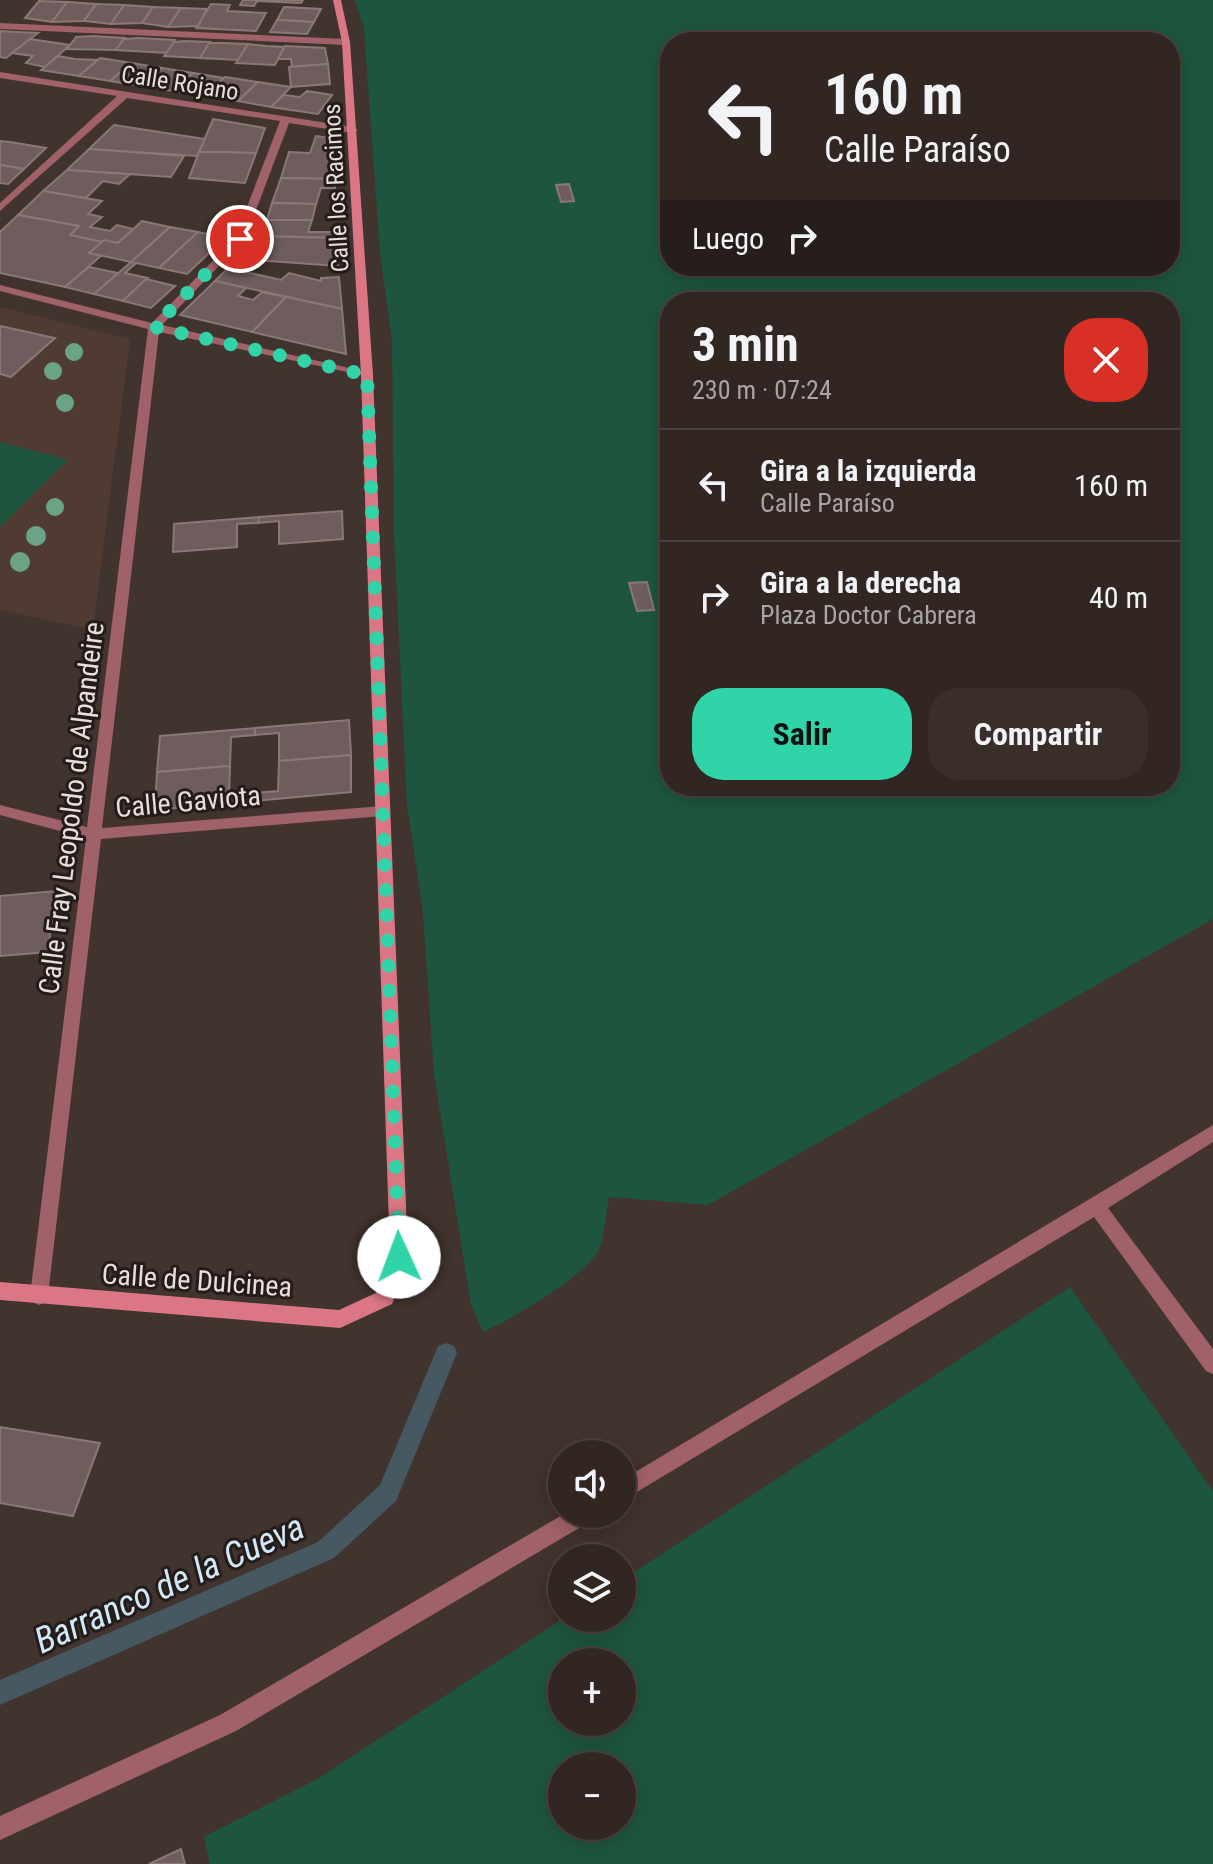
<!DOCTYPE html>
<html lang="es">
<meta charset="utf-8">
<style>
:root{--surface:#312622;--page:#392e2a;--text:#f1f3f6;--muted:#a8a5a5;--line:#4c4340;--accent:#31d4a9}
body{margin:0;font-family:"Roboto Condensed",sans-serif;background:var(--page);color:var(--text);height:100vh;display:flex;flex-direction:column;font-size:30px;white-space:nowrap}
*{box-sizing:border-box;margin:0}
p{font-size:26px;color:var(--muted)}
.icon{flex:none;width:44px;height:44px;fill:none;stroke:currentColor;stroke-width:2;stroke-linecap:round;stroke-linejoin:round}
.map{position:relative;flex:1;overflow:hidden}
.sheet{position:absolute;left:660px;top:292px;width:520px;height:504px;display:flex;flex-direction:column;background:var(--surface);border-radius:32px;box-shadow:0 4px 20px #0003,0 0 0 2px var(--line)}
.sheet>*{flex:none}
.banner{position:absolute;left:660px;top:32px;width:520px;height:244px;border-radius:32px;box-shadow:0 4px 20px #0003,0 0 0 2px var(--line);background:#312622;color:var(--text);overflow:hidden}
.buttons{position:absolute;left:548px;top:1440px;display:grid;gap:16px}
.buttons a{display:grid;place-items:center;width:88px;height:88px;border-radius:50%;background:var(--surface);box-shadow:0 4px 20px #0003,0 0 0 2px var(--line);font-size:40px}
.pin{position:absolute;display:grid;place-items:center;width:68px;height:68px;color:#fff;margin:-34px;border:4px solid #fff;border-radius:50%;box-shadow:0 2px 8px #0007}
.me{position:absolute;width:88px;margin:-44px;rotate:358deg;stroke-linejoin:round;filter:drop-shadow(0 0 6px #0008)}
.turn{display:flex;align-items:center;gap:28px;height:168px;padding:0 32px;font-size:36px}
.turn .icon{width:104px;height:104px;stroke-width:2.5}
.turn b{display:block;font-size:56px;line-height:68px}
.then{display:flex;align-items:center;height:76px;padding:0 32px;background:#0003;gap:16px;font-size:30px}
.round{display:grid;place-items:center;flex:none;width:84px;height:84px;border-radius:32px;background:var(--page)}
.overview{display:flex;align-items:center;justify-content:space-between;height:136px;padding:0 32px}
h1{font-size:48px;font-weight:700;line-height:60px}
.action{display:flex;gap:16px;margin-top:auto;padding:16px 32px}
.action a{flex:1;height:92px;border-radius:32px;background:var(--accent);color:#111;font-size:32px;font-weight:700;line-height:92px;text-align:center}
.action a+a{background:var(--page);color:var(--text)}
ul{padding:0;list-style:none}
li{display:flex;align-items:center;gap:24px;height:112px;padding:0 32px;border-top:2px solid var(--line)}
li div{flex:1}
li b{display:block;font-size:30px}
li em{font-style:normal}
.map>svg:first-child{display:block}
</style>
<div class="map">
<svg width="1213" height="1864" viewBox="0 0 1213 1864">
<rect width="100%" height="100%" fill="#41332d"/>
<polygon fill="#4f3b32" points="0,307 130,339 93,630 0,610"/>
<g fill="#1e553f" fill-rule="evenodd">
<path d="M355,0H1213V919L708,1205L609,1197C606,1213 605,1232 600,1247C590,1274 510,1320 483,1332L471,1305L434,1074L423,913L407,804L394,535L392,341L380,253L364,29ZM670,42H1170V266H670ZM670,302H1170V786H670Z"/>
<polygon points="0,442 68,460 0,527"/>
<path d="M1070,1287L1213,1491V1864H210L204,1837L319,1778L564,1618H622V1580ZM622,1662V1722H562V1662ZM622,1766V1826H562V1766Z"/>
</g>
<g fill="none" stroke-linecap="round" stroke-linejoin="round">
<polygon fill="#465963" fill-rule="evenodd" points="446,1343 454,1346 457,1353 396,1501 334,1558 0,1705 0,1680 318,1542 380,1485 438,1346"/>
</g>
<g fill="#6e5d5c" stroke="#8a7877" stroke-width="2">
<polygon points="243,0 303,0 301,3 257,1 254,6 240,5"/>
<polygon points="39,1 67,2 52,22 25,18"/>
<polygon points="67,2 96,4 84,21 52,22"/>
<polygon points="96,4 124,5 111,24 84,21"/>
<polygon points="211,4 230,5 227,11 266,13 256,31 196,28"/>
<polygon points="124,5 153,7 142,23 111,24"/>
<polygon points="153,7 181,8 168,27 142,23"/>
<polygon points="284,7 321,9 314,22 277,20"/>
<polygon points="181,8 207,9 198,26 168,27"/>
<polygon points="277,20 314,22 307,34 270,32"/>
<polygon points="0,31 16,32 38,33 6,58 0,57"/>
<polygon points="76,37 92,36 125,38 116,50 67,49"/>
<polygon points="139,38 156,39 175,40 167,53 116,50 124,39"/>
<polygon points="30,39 70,45 45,67 26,63 33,56 12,53"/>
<polygon points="185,41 210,42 200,58 164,56 174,42"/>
<polygon points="209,43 223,43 248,44 238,60 200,58"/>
<polygon points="248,44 266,46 284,47 275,65 236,63"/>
<polygon points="285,46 325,48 328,64 292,67 291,59 278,59"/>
<polygon points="58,56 75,59 98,60 79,76 41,70"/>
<polygon points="100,58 131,63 110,81 79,76"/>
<polygon points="131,63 162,68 141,86 110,81"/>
<polygon points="328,64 330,84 291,87 289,67"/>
<polygon points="162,68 193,73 173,91 141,86"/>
<polygon points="193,73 224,78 205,96 173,91"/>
<polygon points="225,77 258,82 238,101 205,96"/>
<polygon points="258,82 291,87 271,107 238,101"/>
<polygon points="307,91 332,95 318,114 271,107 284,95 300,97"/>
<polygon points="213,119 265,128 256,153 199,152"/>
<polygon points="114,125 205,139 197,156 89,149"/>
<polygon points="316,136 335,139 335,179 281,178 289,152 310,153"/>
<polygon points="0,141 10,142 46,148 24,169 0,165"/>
<polygon points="89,149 131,152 184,156 171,177 67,170"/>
<polygon points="199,152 222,152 256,153 245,183 189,178"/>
<polygon points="0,165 24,169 8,184 0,183"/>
<polygon points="67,170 112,173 130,174 119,184 103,181 86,198 43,191"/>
<polygon points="281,178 335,179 335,188 321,188 316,204 272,203"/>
<polygon points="569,184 574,201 561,202 556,185"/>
<polygon points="43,191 102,201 88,214 102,217 90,227 110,231 117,225 133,229 118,243 102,242 70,235 79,226 18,215"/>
<polygon points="272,203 316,204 312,220 267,220"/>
<polygon points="18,215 79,226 70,235 102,242 89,253 102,255 65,287 0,273 0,232"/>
<polygon points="267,220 312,220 308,232 335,232 335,238 261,236"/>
<polygon points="142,221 170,227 131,262 89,253 104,240 118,243"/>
<polygon points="170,227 198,232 159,268 131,262"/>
<polygon points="198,232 225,238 187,274 159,268"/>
<polygon points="261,236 335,238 338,266 238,259"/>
<polygon points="131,262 136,263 125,273 148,278 123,301 94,294"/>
<polygon points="89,267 118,273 94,294 65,287"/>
<polygon points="228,268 281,280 289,273 321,281 321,278 339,277 342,309 215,281"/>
<polygon points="146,279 175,286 151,308 123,301"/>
<polygon points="215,281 246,288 238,296 253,300 262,292 286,297 252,332 180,315"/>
<polygon points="286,297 342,309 346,354 252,332"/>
<polygon points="0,326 55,338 11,377 0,374"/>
<polygon points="342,511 343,539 279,544 279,521 258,523 259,517"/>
<polygon points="259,517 258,523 237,524 237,547 173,552 174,524"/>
<polygon points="647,582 654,610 637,611 629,583"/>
<polygon points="349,720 351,755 279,761 279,733 255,735 255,728"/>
<polygon points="255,728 255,735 231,737 230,766 157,772 160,736"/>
<polygon points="351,755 351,792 254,801 254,793 278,791 279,761"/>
<polygon points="230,766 229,796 254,793 254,801 155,810 157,772"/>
<polygon points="55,891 48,952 0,956 0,896"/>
<polygon points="0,1427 100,1443 73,1516 0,1503"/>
<polygon points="181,1849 185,1864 149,1864"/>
</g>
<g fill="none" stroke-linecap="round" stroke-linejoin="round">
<g fill="#a16169" fill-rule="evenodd">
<polygon points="0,23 346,39 350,42 346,45 0,29"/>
<polygon points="0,72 353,127 358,130 353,133 289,123 245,239 162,325 371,373 371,377 159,332 102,828 383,806 391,811 383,816 101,839 48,1296 46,1302 39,1305 32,1302 30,1296 86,838 0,815 0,805 87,827 148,329 0,291 0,285 152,323 235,238 280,121 127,98 0,211 0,203 117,96 0,78"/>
<polygon points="1213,1125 1213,1142 1108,1208 1213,1349 1213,1374 1206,1371 1094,1217 622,1501 622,1480"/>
<polygon points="564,1514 594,1514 591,1521 236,1731 0,1840 0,1816 220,1715"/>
</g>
<polygon fill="#db7785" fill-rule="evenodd" points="333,0 341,0 350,42 373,375 408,1257 392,1304 340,1328 0,1300 0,1282 339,1310 378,1292 390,1257 361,375 342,42"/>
</g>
<g fill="#6ba386">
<circle cx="74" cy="352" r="9"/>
<circle cx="53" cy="371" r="9"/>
<circle cx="65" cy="403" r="9"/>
<circle cx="55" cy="507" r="9"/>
<circle cx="36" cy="536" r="10"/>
<circle cx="20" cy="562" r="10"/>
</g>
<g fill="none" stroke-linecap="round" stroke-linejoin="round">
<polyline stroke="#31d4a9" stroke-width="14" stroke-dasharray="0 25.2" points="240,239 154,327 367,375 399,1257"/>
</g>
<g text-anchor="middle" stroke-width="6" stroke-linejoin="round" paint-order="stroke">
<g font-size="24" fill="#e8dfdb" stroke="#231c1a">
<text transform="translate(180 83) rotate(9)" y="8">Calle Rojano</text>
<text transform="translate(336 188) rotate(-93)" y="8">Calle los Racimos</text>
</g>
<g font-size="28" fill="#e8dfdb" stroke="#231c1a">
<text transform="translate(188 801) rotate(-5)" y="10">Calle Gaviota</text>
<text transform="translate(71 808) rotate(-83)" y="10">Calle Fray Leopoldo de Alpandeire</text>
<text transform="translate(197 1280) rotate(4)" y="10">Calle de Dulcinea</text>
</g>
<g font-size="36" font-style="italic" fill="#d1e9f6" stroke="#231c1a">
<text transform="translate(169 1583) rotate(-24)" y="13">Barranco de la Cueva</text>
</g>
</g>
</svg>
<div class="buttons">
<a><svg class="icon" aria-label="sound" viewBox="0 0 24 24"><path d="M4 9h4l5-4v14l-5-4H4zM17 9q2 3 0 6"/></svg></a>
<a><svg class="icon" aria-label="layers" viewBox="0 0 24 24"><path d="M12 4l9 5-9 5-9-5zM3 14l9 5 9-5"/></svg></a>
<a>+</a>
<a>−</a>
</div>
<div class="pin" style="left:240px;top:239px;background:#d93025"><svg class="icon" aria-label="arrive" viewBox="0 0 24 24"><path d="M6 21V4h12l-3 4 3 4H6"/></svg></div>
<svg class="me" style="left:399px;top:1257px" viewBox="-20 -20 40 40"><circle r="19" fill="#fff"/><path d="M0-13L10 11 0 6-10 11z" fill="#31d4a9"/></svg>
<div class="banner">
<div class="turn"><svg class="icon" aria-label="left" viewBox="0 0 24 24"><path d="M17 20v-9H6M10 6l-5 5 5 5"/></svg><div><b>160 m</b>Calle Paraíso</div></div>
<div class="then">Luego<svg class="icon" aria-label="right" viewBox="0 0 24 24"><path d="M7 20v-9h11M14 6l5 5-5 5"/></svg></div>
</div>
<section class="sheet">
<div class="overview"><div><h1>3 min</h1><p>230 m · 07:24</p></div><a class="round" style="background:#d93025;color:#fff"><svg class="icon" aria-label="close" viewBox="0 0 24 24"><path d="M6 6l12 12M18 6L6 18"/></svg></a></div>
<ul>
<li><svg class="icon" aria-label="left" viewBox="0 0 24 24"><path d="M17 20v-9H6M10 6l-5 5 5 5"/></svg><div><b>Gira a la izquierda</b><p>Calle Paraíso</p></div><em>160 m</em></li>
<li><svg class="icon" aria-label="right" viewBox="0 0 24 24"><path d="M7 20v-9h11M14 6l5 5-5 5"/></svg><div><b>Gira a la derecha</b><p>Plaza Doctor Cabrera</p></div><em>40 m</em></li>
</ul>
<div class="action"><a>Salir</a><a>Compartir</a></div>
</section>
</div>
